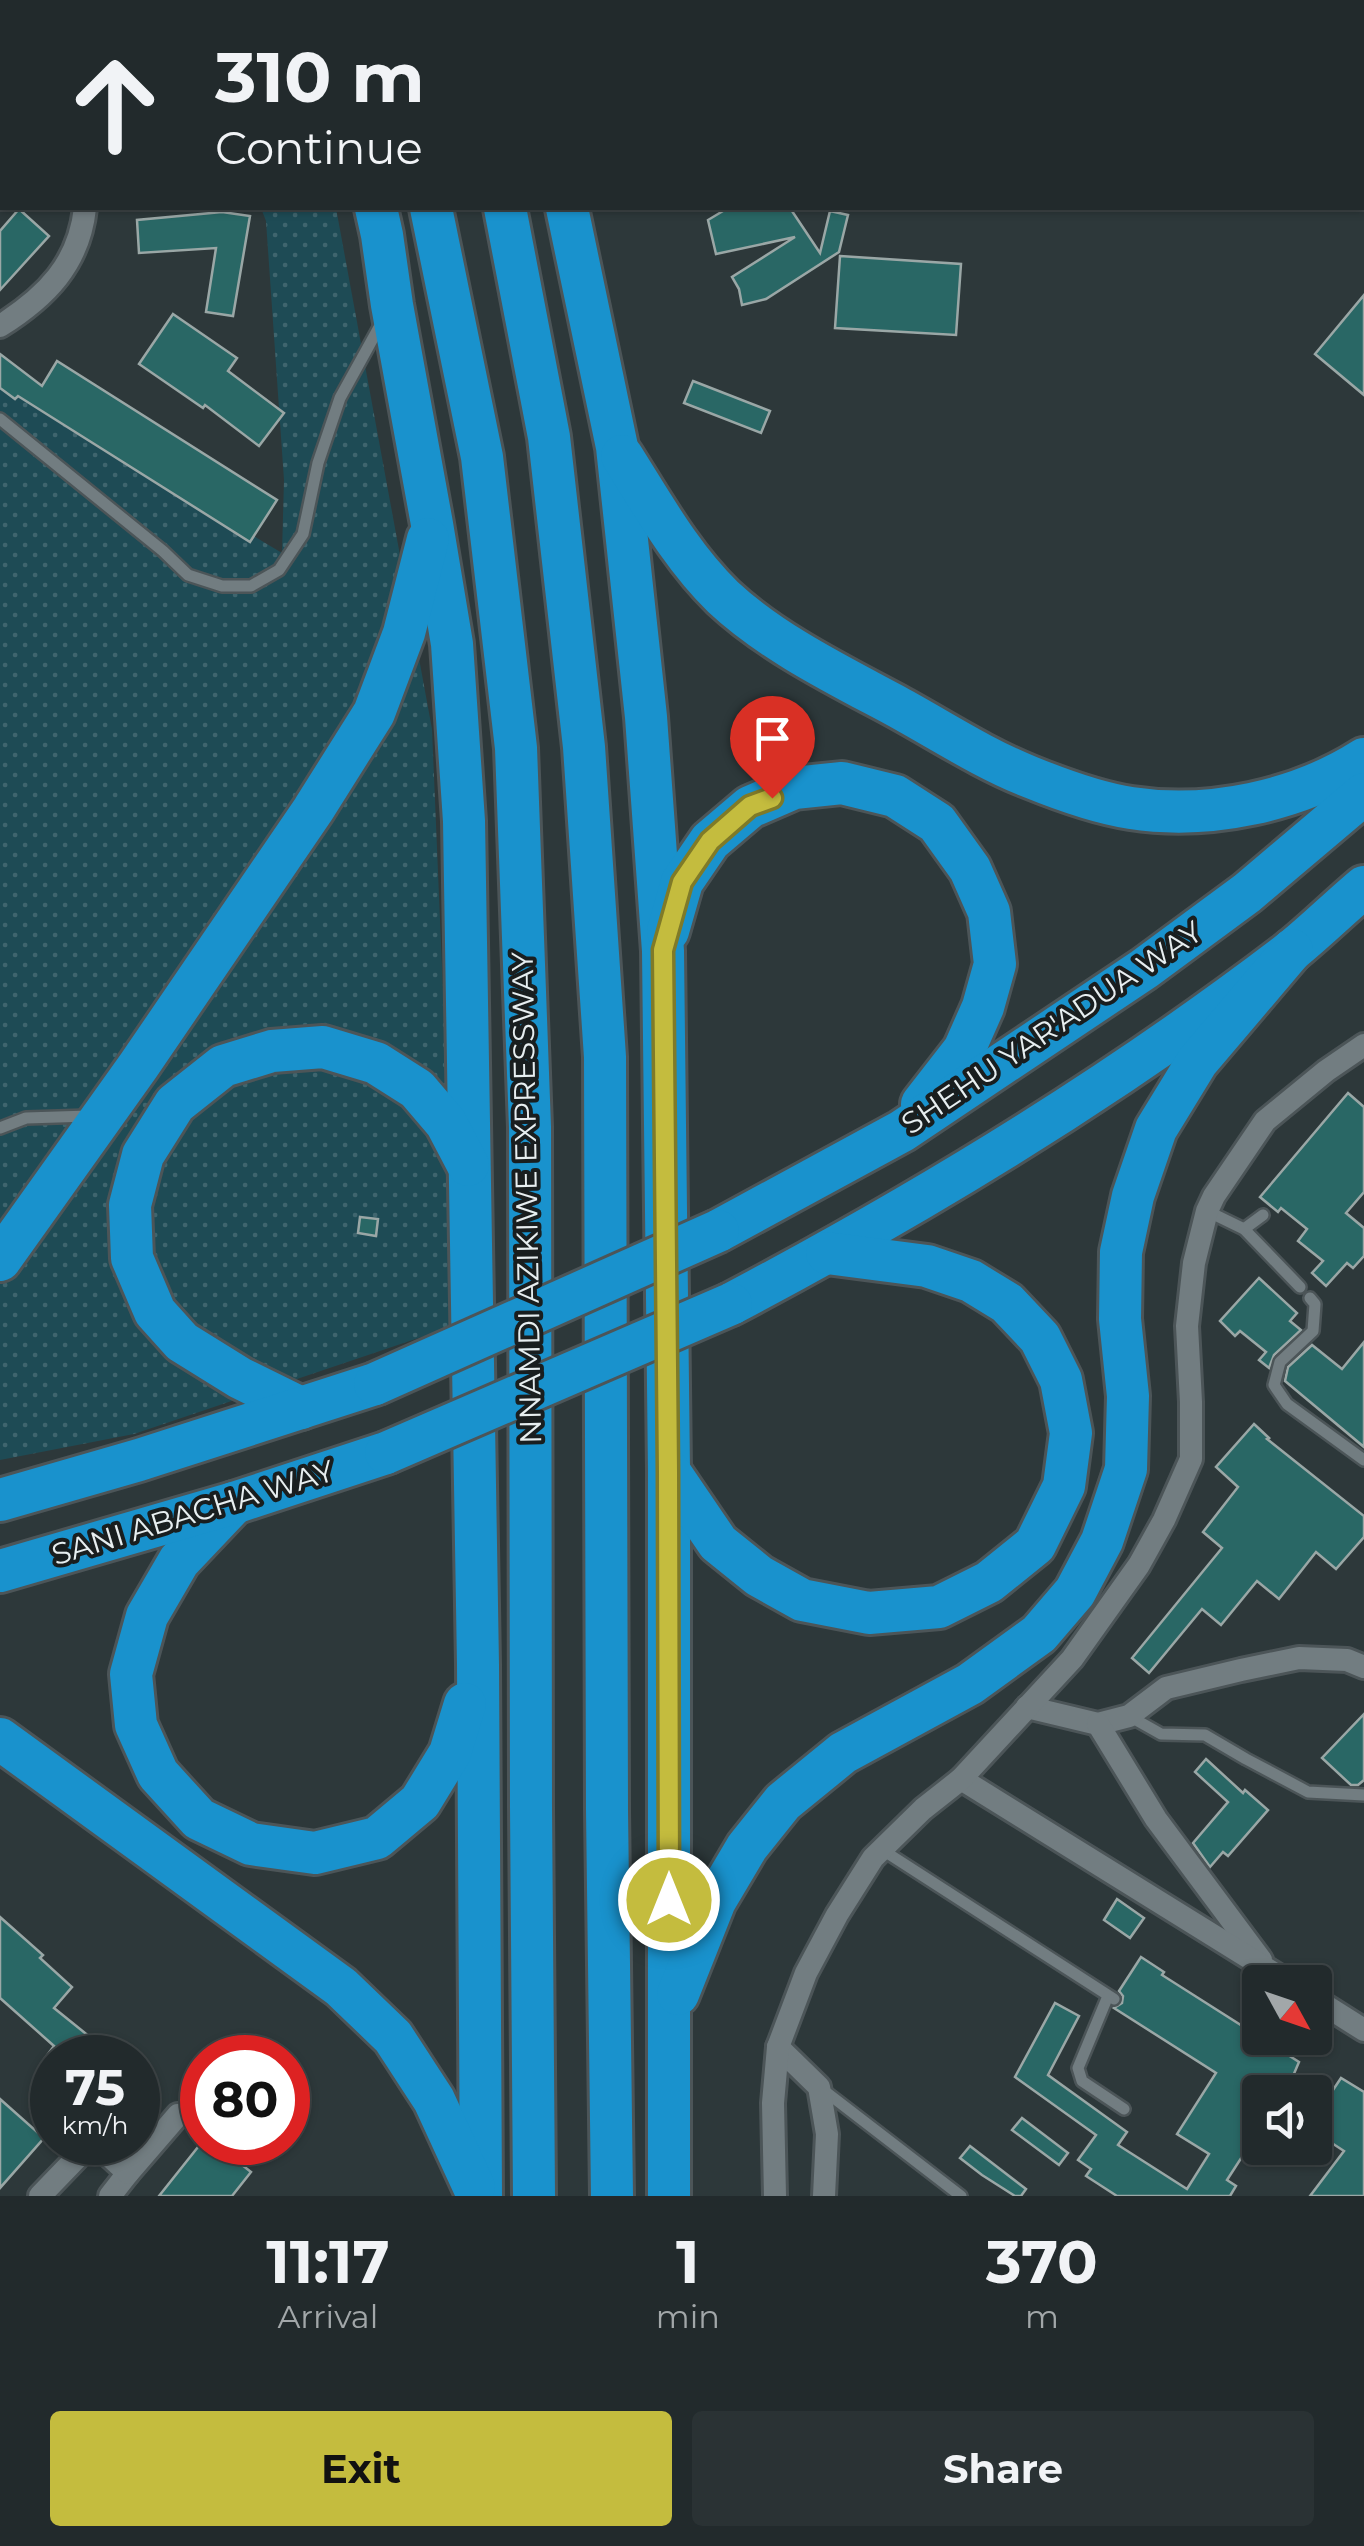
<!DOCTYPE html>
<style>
:root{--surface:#222a2c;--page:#2a3234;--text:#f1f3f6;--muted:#a2a7a9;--line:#3f4648;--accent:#c4bc3e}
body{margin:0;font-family:Montserrat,sans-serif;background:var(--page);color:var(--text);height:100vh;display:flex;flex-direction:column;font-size:38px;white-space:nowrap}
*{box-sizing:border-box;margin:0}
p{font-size:32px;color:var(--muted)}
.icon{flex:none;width:55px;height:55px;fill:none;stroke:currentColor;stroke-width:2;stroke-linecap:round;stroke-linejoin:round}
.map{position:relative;height:2196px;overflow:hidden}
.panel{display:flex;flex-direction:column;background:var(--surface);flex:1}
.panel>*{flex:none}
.top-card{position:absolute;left:0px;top:0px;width:1365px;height:210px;box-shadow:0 2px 8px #0004,0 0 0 2px var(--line);background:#222a2c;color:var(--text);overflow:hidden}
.needle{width:65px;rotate:130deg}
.fabs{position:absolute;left:1242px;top:1965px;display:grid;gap:20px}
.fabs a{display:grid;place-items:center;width:90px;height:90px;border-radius:10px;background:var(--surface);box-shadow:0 2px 8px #0004,0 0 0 2px var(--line);font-size:50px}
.speed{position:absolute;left:30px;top:2035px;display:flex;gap:20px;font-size:50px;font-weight:700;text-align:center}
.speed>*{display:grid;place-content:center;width:130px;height:130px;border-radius:50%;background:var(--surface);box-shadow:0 2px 8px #0004,0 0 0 2px var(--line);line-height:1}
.speed small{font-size:25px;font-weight:400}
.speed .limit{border:15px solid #d22;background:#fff;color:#111}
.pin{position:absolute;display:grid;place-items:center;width:85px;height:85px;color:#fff;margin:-102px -42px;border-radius:50% 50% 50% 0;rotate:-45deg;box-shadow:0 0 10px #0007}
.pin .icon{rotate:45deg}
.me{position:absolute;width:110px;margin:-55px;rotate:0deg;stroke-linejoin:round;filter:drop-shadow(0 0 8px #0008)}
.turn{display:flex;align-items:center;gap:35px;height:210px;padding:0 50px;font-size:45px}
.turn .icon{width:130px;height:130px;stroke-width:2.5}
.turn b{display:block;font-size:70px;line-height:85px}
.eta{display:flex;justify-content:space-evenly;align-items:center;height:170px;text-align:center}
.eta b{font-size:60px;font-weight:700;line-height:70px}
.cta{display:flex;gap:20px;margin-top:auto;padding:20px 50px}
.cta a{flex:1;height:115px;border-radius:10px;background:var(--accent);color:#111;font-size:40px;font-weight:700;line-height:115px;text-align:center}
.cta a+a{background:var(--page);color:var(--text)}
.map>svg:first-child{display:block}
</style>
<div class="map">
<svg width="1364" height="2196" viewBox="0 0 1364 2196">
<defs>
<pattern id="grass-dots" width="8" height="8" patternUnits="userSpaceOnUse" patternTransform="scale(2.5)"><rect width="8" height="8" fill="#1e4b55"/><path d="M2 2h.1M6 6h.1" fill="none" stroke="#3f656e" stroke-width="1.8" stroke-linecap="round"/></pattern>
</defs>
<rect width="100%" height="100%" fill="#2d383a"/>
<polygon fill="url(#grass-dots)" points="261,208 336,208 432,729 457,1325 134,1434 0,1460 0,385 282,553 284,480 266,221"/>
<g fill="#296765" stroke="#9aa7a6" stroke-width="2.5">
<polygon points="728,208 790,208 820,253 830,211 848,215 839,252 766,299 742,305 739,289 732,277 795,237 716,254 708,220"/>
<polygon points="19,209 49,236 0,290 0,231"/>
<polygon points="222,212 250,216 233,316 206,312 216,248 139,253 137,220"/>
<polygon points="840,256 961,264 956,335 835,328"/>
<polygon points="1364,295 1364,395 1315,354"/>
<polygon points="173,314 237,358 228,371 284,413 259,446 205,405 203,408 139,364"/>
<polygon points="0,354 42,386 57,361 277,500 250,542 18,396 15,399 0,388"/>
<polygon points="693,381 770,411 761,433 684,403"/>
<polygon points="1348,1093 1364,1107 1364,1192 1346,1213 1364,1228 1364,1256 1353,1268 1347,1263 1326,1286 1312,1273 1323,1261 1298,1241 1307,1229 1281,1208 1278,1212 1260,1197"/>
<polygon points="360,1217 378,1219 376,1236 358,1233"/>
<polygon points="1259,1278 1297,1313 1290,1321 1301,1330 1274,1355 1269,1368 1259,1360 1266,1352 1240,1331 1235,1336 1220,1321"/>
<polygon points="1364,1342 1364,1447 1285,1381 1288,1367 1312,1345 1342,1369"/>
<polygon points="1254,1424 1269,1438 1267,1439 1364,1516 1364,1537 1336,1569 1316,1552 1279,1599 1257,1581 1221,1625 1202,1609 1149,1673 1132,1658 1222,1548 1203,1532 1238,1487 1216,1467"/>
<polygon points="1364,1714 1364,1780 1358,1785 1351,1785 1322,1758"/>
<polygon points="1206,1759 1243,1793 1245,1790 1268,1810 1228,1856 1223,1852 1210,1867 1193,1843 1228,1802 1195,1772"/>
<polygon points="1117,1899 1144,1918 1130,1938 1104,1920"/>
<polygon points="0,1917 43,1955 40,1958 72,1987 54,2008 116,2058 45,2058 54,2046 0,1998"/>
<polygon points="1141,1957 1164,1972 1162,1975 1299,2062 1293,2076 1327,2099 1341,2078 1364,2092 1364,2196 1310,2196 1344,2151 1315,2132 1315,2092 1260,2092 1260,2129 1227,2180 1236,2186 1230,2196 1117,2196 1086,2176 1091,2169 1078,2160 1096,2135 1015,2077 1055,2003 1079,2016 1048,2075 1127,2132 1118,2145 1187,2189 1209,2154 1177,2134 1216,2073 1114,2008 1122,2003 1123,1996 1119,1991"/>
<polygon points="0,2099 44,2138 0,2188"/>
<polygon points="1022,2118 1068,2153 1059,2165 1012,2130"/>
<polygon points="202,2142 213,2142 251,2172 232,2196 159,2196"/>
<polygon points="970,2146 1026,2189 1021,2196 1015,2196 982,2175 960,2158"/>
</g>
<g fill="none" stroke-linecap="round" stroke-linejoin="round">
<defs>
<g id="lane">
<polyline points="991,0 993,2"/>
<polyline points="1173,2 1176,0"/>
<polyline points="0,419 163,551 188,575 222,586 251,586 279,570 303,534 318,463 340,398 382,322"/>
<polyline points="0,1128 26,1118 89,1116"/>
<polyline points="1207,1211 1244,1229 1300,1287"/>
<polyline points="1244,1229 1263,1215"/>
<polyline points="1310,1298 1315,1304 1313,1331 1280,1362 1274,1385 1287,1404 1364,1460"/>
<polyline points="1129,1716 1161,1734 1205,1735 1246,1759 1308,1792 1364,1795"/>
<polyline points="881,1849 1114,1999"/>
<polyline points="1108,1996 1078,2068 1082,2081 1124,2109"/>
<polyline points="822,2089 961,2196"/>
</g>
<g id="street">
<polyline points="63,0 63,2"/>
<polyline points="746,0 747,2"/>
<polyline points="1253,2 1256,0"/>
<polyline points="0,49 2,49"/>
<path d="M0,326C46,297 79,264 85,208"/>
<polyline points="1027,1707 1098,1724 1129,1716 1166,1688 1241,1670 1299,1658 1347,1660 1364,1667"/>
<polyline points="1098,1724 1156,1819 1261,1960"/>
<polyline points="961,1779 1288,1982"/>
<polyline points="1315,1999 1364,2030"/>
<polyline points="778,2047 819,2087 827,2134 824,2196"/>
<polyline points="48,2098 52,2102"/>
<polyline points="94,2142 128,2173 110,2196"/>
<polyline points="128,2173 178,2115"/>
<polyline points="40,2196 92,2142"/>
<polyline points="775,2196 773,2103 778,2047 806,1973 837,1915 873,1858 923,1809 961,1779 1072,1659 1139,1565 1164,1520 1191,1459 1191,1402 1187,1326 1194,1263 1207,1211 1214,1196 1265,1121 1326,1071 1364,1045"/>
</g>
<g id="highway">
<polyline points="318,0 319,2"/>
<polyline points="376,0 377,2"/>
<polyline points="450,0 451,2"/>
<polyline points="514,0 516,2"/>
<polyline points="376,208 382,235 392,305 432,524 452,644 464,821 478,1665 481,2196"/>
<polyline points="431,208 482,457 516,748 530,1127 531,1807 534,2196"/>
<polyline points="505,208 549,437 584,747 605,1057 607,1810 612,2196"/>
<polyline points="567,208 617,447 646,717 663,951 669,1471 669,2196"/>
<path d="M622,456C653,505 681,556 723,597C771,642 838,675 896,706C940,730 984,759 1030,777C1062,790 1097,803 1131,808C1209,820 1298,801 1364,759"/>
<polyline points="668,931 682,882 710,841 750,807 794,788 842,783 895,796 937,823 970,869 989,912 995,964 983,1007 964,1050 922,1104"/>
<polyline points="718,1231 902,1131 1144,969 1247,893 1364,794"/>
<polyline points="0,1260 139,1065 313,810 374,713 404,633 428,539"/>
<path d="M731,1304C926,1201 1115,1086 1290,952C1315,932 1339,908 1364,887"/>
<polyline points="301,1408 240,1378 182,1342 155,1312 132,1258 130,1205 143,1155 175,1104 223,1066 272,1051 323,1047 376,1063 417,1089 446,1123 468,1165"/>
<polyline points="669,1471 718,1543 759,1576 802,1600 869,1613 939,1607 989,1582 1035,1545 1064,1486 1071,1433 1061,1380 1040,1338 1007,1303 971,1281 927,1266 827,1253"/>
<polyline points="0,1500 139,1460 375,1384"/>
<polyline points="234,1503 179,1561 147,1616 131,1674 136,1725 158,1774 199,1819 251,1844 315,1853 377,1838 420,1802 450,1753 465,1704"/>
<polyline points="0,1571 234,1503 386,1453"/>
<polyline points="0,1739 341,1987 393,2037 434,2100 474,2187"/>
<polyline points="678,1994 715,1901 747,1847 783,1802 843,1753 970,1684 1039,1634 1075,1592 1102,1541 1126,1469 1128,1396 1120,1319 1121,1252 1133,1196 1156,1129 1197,1062 1292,950"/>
</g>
</defs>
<use href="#lane" stroke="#4c5558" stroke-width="16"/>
<use href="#street" stroke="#4c5558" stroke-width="28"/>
<use href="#highway" stroke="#4c5558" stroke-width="48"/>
<use href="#lane" stroke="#727d81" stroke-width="11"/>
<use href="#street" stroke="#727d81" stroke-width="22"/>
<use href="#highway" stroke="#1992cd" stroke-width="42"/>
<defs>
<g id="highway-bridge">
<polyline points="375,1384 718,1231"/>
<polyline points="386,1453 731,1304"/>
</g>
</defs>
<use href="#highway-bridge" stroke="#4c5558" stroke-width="48" stroke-linecap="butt"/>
<use href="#highway-bridge" stroke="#1992cd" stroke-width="42"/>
</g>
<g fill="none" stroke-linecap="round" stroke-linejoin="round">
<defs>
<polyline id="route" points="669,1900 668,1472 663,950 682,882 710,841 750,806 772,798"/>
</defs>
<use href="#route" stroke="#7f7a28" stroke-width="25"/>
<use href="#route" stroke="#c4bc3e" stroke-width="18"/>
</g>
<g text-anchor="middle" stroke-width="8" stroke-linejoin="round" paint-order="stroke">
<g font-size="30" fill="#e7eef0" stroke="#191e1f">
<text transform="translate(1052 1028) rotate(-34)" y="10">SHEHU YAR'ADUA WAY</text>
<text transform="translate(527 1198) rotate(-91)" y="10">NNAMDI AZIKIWE EXPRESSWAY</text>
<text transform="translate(193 1513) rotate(-17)" y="10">SANI ABACHA WAY</text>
</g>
</g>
</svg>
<div class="fabs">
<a><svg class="needle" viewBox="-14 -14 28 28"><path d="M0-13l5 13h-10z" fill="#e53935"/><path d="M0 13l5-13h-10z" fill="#a2a7a9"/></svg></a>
<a><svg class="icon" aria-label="sound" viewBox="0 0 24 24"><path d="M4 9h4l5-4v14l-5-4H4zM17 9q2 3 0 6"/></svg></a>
</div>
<div class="speed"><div>75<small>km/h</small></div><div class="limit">80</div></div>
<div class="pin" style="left:772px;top:798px;background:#d93025"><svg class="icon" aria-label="arrive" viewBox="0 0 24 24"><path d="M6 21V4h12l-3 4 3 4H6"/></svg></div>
<svg class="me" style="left:669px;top:1900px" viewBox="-20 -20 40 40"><circle r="17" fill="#c4bc3e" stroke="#fff" stroke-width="3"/><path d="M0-11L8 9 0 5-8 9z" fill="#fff"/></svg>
<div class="top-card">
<div class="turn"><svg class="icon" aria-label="ahead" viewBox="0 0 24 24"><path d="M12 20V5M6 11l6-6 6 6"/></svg><div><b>310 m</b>Continue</div></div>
</div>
</div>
<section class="panel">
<div class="eta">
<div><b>11:17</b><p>Arrival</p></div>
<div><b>1</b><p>min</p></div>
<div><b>370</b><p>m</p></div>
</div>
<div class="cta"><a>Exit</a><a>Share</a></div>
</section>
